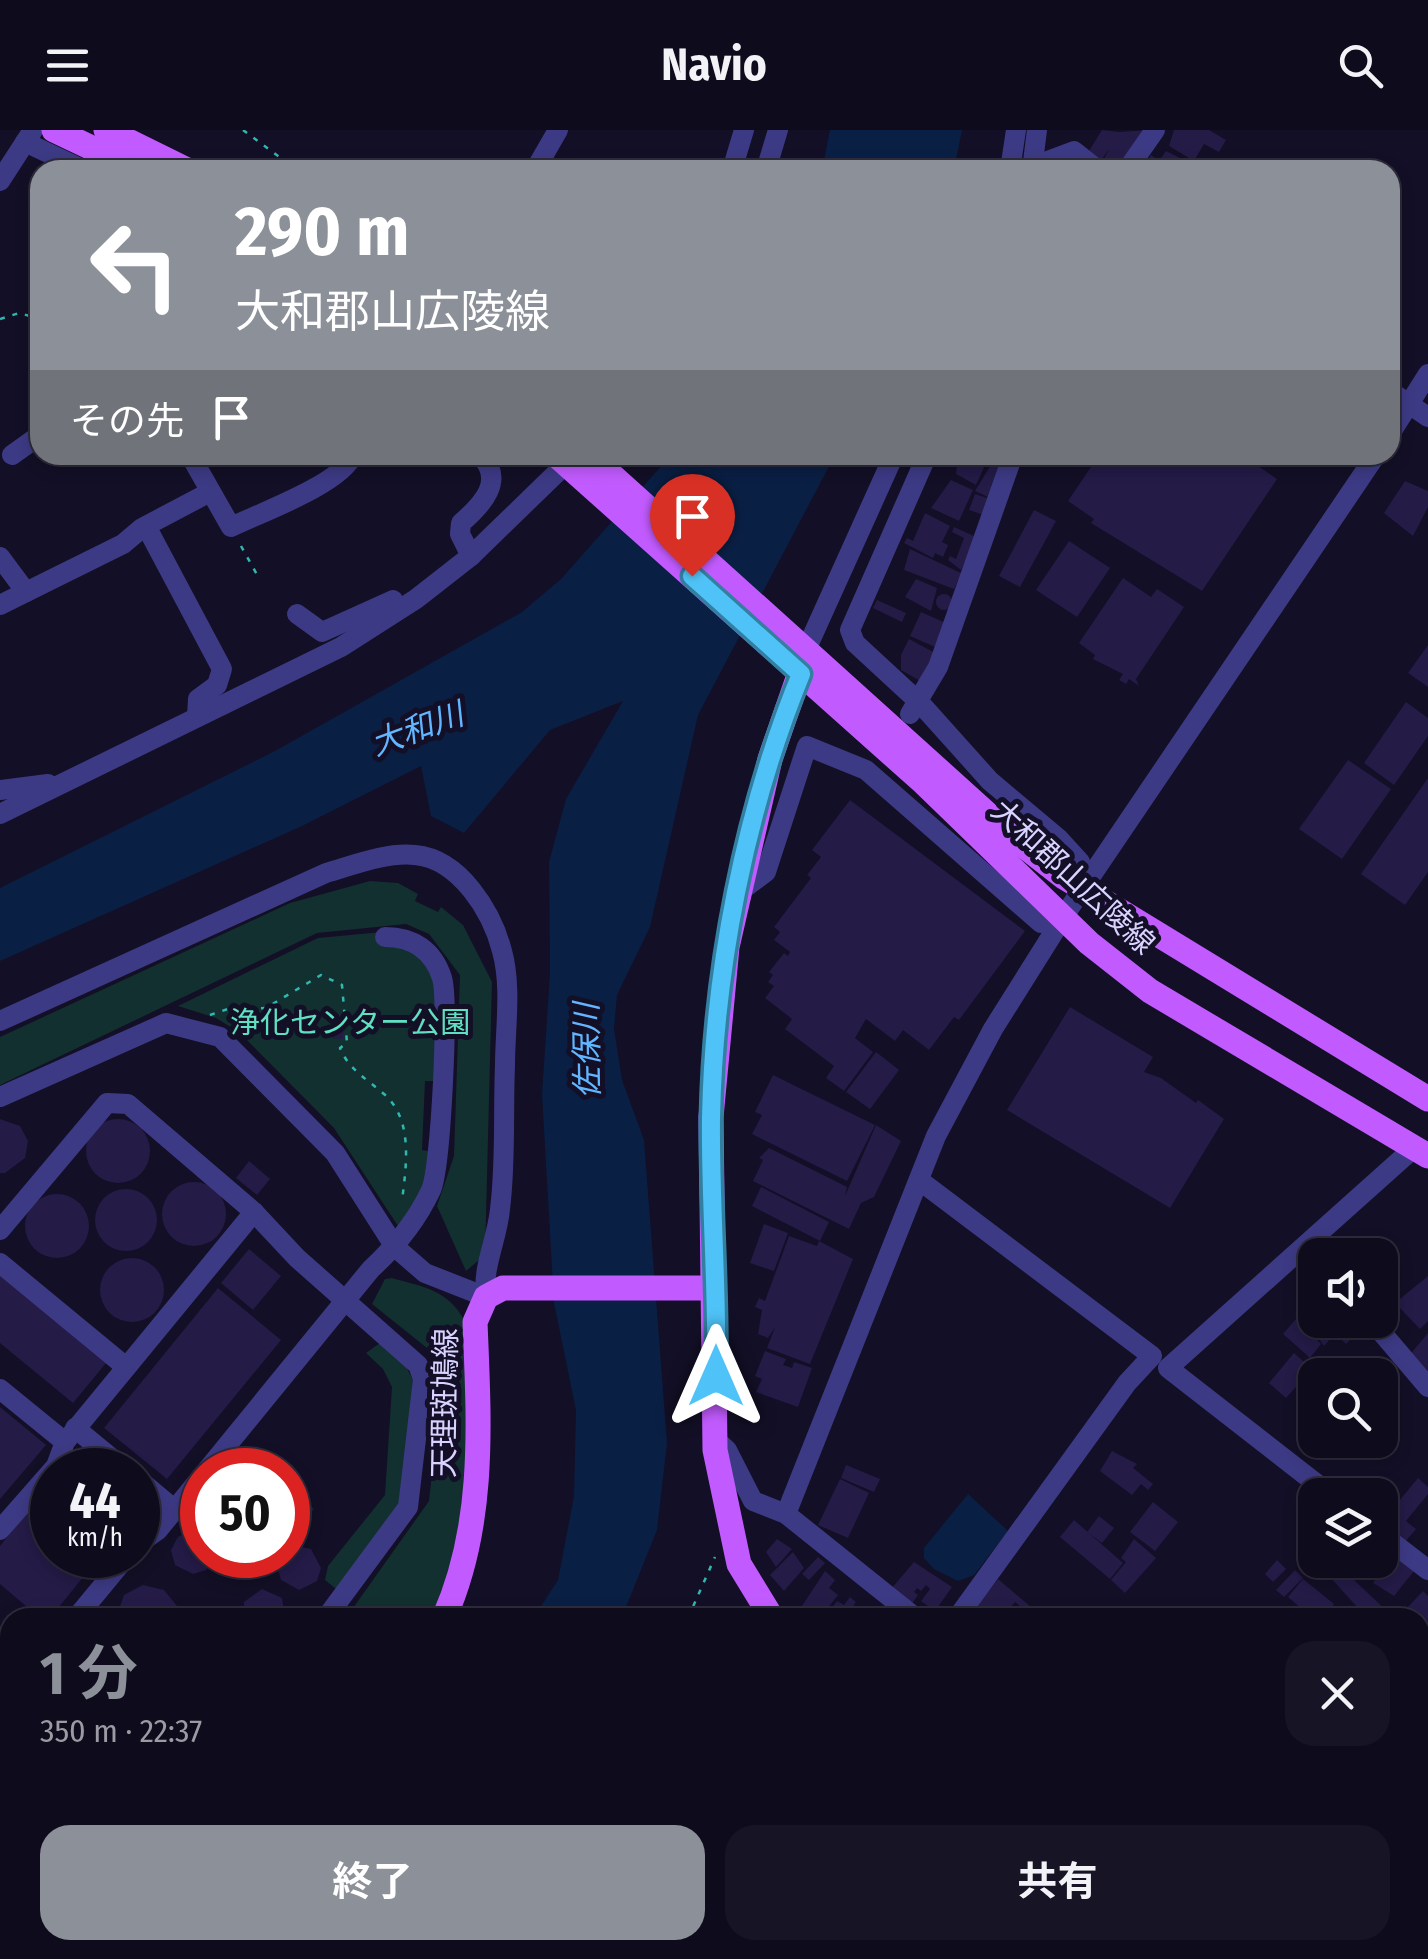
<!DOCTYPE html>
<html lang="ja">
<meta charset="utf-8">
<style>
:root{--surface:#0e0b1c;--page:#171425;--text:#f1f3f6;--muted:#9b9ba3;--line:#2e2b3b;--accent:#8c9099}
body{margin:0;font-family:"Fira Sans Condensed","Noto Sans JP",sans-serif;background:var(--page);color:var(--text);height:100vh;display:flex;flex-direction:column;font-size:38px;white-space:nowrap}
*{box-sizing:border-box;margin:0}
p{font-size:32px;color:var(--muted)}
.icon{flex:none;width:55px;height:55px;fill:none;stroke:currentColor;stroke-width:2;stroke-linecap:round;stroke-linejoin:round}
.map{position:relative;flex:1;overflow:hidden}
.drawer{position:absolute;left:0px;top:1478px;width:1430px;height:352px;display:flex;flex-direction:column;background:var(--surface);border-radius:30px 30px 0 0;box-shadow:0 5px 15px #0003,0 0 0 2px var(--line)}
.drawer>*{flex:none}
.hud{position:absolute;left:30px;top:30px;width:1370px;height:305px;border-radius:30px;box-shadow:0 5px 15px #0003,0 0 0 2px var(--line);background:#8c9099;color:#fff;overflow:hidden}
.fabs{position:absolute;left:1298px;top:1108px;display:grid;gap:20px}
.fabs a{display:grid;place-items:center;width:100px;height:100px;border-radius:20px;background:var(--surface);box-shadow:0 5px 15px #0003,0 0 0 2px var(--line);font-size:50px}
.speed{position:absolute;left:30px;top:1318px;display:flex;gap:20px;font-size:50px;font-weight:700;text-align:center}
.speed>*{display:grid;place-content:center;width:130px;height:130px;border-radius:50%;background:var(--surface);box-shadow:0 5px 15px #0003,0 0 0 2px var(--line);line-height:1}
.speed small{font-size:25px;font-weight:400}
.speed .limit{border:15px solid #d22;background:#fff;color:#111}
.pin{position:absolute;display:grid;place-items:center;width:85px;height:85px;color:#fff;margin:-102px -42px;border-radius:50% 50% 50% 0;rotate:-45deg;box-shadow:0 0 10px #0007}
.pin .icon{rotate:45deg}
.me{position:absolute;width:110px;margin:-55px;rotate:0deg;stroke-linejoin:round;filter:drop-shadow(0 0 8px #0008)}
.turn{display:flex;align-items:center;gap:35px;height:210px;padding:0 40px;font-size:45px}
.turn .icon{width:130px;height:130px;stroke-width:2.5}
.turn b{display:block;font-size:70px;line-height:85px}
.then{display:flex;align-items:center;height:95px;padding:0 40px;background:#0003;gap:20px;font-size:38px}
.round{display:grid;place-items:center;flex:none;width:105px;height:105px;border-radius:30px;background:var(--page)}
.overview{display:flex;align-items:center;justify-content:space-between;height:170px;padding:0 40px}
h1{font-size:60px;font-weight:700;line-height:75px;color:var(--accent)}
.action{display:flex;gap:20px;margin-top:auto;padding:20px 40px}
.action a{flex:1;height:115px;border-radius:30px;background:var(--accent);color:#fff;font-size:40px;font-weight:700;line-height:115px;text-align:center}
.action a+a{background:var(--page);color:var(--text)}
header{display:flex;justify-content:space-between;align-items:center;height:130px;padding:0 40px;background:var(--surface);font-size:45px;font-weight:700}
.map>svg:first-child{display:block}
</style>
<header><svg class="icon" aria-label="menu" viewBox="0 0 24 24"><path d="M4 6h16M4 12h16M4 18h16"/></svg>Navio<svg class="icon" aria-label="search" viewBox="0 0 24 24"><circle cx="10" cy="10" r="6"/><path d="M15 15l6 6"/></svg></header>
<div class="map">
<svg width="1428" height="1829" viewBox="0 0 1428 1829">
<rect width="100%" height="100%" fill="#130f26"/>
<g fill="#12302f">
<polygon points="370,751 398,753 418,764 415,771 438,782 441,777 463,795 492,852 485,1125 466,1141 437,1076 454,1026 460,845 429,804 406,794 317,803 0,955 0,907 290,773"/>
<polygon points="382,802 421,822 436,855 436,951 425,951 422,1020 434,1022 420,1066 398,1096 334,998 239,902 216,888 178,876 318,808"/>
<path d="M392,1148C424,1157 449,1160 465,1192L470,1313L459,1410L434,1487L346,1488L429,1371L434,1326L435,1233L427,1218L372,1174L385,1149Z"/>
<polygon points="380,1213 403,1231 413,1250 404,1365 340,1462 325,1450 328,1436 385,1365 392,1257 383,1239 366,1223"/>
</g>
<g fill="#0a1f44">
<polygon points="830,0 962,0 954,40 822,40"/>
<polygon points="671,325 835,325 698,585 650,797 617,865 614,899 622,950 644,1010 667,1313 657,1400 622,1487 534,1487 558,1450 574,1366 576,1280 554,1173 542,964 550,844 549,732 566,669 623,571 550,600 464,703 431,686 421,636 302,696 0,831 0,758 275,621 522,482 561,449"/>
<polygon points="968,1364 1008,1401 974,1445 958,1451 934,1439 924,1428 924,1418"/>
<polygon points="237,1820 353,1820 340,1829 230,1829"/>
</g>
<g fill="#241b47">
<polygon points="1102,0 1119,2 1149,0 1121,39 1104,29 1109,19 1100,32 1087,24"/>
<polygon points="1174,0 1209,0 1226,10 1219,22 1204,14 1194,31 1169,16"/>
<polygon points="1166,21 1184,30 1194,40 1153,40 1145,35 1151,25 1159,31"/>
<polygon points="958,325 986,333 976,355 956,344"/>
<polygon points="1099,325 1242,325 1277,349 1202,461 1091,393 1094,389 1068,371"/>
<polygon points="992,333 1002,338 988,367 975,361"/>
<polygon points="951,350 973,360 959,391 931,378"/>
<polygon points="1405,351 1428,361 1428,377 1413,406 1384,383"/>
<polygon points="975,364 990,369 984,385 969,380"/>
<polygon points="1034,380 1056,391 1020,457 999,446"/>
<polygon points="925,383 950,396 942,412 948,415 943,427 935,423 933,428 904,413 907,408 913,411"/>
<polygon points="954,397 976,407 961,440 948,430 950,426 956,429 964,408 952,402"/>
<polygon points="1069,411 1110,438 1077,487 1036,460"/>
<polygon points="910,419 961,443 954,459 904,440"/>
<polygon points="1123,448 1151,467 1157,459 1184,477 1136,549 1139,556 1129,549 1126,554 1119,550 1123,544 1093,529 1095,525 1079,513"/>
<polygon points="916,449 937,458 931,481 905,467"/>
<circle cx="944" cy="472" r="8"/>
<polygon points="877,470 906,483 902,492 873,478"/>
<polygon points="921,482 946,493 935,517 910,506"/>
<polygon points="909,509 937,524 922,552 901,540 901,525"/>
<polygon points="1428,515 1428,557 1408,543"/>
<polygon points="1406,572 1428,588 1428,606 1394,655 1364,633"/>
<polygon points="1348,630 1391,659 1342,729 1299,699"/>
<polygon points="1428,648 1428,742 1405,775 1361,744"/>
<polygon points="850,670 1025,801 959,890 954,887 929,920 903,900 895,911 866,889 855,908 873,922 844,961 826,948 834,936 785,899 792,889 765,868 774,856 768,852 773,845 769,842 784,823 788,826 790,822 774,810 780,802 774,797 811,748 807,745 821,727 812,720"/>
<polygon points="1070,877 1153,927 1144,942 1161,948 1196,973 1198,970 1224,989 1170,1078 1007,980"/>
<polygon points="333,893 344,894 343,909 332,908"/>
<polygon points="876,922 899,940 870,979 846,962"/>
<polygon points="773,945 875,995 847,1051 752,1004 762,985 755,982"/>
<circle cx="118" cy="1021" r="32"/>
<polygon points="0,989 20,996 28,1011 25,1028 5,1043 0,1043"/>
<polygon points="876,995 901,1011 874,1067 861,1073 849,1099 753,1051 763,1030 759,1028 769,1018 847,1057 845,1066"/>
<polygon points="249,1031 270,1049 257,1065 236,1048"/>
<circle cx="194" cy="1084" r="32"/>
<polygon points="761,1057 829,1092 820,1111 752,1076"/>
<circle cx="126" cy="1090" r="31"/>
<circle cx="57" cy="1096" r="32"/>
<polygon points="764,1094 788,1103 774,1141 750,1133"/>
<polygon points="789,1106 817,1116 819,1111 853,1129 810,1234 767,1218 775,1197 768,1208 758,1204 762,1180 755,1177 759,1168 765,1171"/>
<polygon points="249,1119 281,1146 253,1180 221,1153"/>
<circle cx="132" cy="1160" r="32"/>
<polygon points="0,1145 106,1233 73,1273 0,1213"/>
<polygon points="1428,1146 1428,1191 1420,1199 1395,1173"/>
<polygon points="218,1158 281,1210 167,1349 104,1298"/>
<polygon points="1315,1178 1315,1190 1347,1190 1324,1216 1305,1190"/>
<polygon points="1296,1189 1321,1214 1310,1228 1283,1204"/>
<polygon points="1349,1193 1358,1202 1346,1214 1337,1205"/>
<polygon points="1428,1203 1428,1245 1407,1228"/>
<polygon points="765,1221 786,1229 783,1235 792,1238 794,1232 812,1238 798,1277 756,1262 762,1249 755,1246"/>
<polygon points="1294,1223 1312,1239 1286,1268 1269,1253"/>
<polygon points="0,1277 46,1315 0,1369"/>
<polygon points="1112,1321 1137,1334 1133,1338 1153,1354 1148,1360 1141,1354 1132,1365 1100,1341"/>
<polygon points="846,1335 880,1349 874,1362 841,1348"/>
<polygon points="1418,1348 1428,1357 1428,1364 1406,1391 1416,1399 1405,1412 1381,1393"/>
<polygon points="840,1349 869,1363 848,1408 818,1395"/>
<polygon points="52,1352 52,1425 101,1425 50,1488 40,1488 0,1454 0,1416"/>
<polygon points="288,1357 314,1379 301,1394 288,1383"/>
<polygon points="1153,1372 1178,1392 1155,1421 1130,1402"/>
<polygon points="1099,1386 1114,1398 1102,1413 1087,1402"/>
<polygon points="1074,1390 1123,1433 1110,1449 1060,1407"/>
<polygon points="191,1400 202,1402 202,1425 215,1425 206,1440 193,1444 175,1435 171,1420 178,1407"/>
<polygon points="777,1409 792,1419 776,1437 766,1422"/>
<polygon points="1134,1409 1156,1428 1125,1463 1111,1450 1126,1432 1121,1428"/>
<polygon points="297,1416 311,1419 321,1438 317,1451 299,1460 281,1450 277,1436 281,1425"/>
<polygon points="793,1422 804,1438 784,1461 770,1445"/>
<polygon points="818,1427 825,1433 809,1450 802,1444"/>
<polygon points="1400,1428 1414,1441 1394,1466 1373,1453 1387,1434 1392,1437"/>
<polygon points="1277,1430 1286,1439 1273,1452 1265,1444"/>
<polygon points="1346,1430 1360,1430 1367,1437 1354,1450 1388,1482 1383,1488 1367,1488 1330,1447"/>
<polygon points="914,1432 952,1457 935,1481 921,1471 930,1459 926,1455 921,1461 917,1458 914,1462 918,1465 911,1475 891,1459"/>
<polygon points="1295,1440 1303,1448 1284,1467 1276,1460"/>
<polygon points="825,1441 835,1450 829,1458 838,1465 820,1488 810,1488 800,1479"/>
<polygon points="998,1449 1037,1482 1033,1488 1014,1488 1022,1478 1015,1472 1003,1488 983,1488 974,1480"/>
<polygon points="1303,1449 1334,1474 1326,1484 1330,1488 1312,1488 1288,1467"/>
<polygon points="143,1455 164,1460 177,1476 178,1488 116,1488 124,1465"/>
<polygon points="262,1459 282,1468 285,1488 243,1488 244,1472"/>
<polygon points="1423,1461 1428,1466 1428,1497 1407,1478"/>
<polygon points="850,1467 856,1472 846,1488 824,1488 837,1471 844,1475"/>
<polygon points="1428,1524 1428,1547 1420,1554 1420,1530"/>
<polygon points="1420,1583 1428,1590 1428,1623 1420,1615 1428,1604 1420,1606"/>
<polygon points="1424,1659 1428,1693 1420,1699 1420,1662"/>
<polygon points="1424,1787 1428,1790 1428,1819 1418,1829 1407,1829 1409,1820 1420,1820 1420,1812 1423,1814 1427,1808 1420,1801"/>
<polygon points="1100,1820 1133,1820 1125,1829 1092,1829"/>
<polygon points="1225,1820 1258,1820 1262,1825 1257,1829 1224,1829 1220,1825"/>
<polygon points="1344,1820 1371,1820 1374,1824 1369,1829 1336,1829"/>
</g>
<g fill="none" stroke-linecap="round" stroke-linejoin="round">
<g stroke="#2fb8b0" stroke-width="2.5" stroke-dasharray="5 8" stroke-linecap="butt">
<polyline points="243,0 297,40"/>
<polyline points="0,189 19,183 40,189"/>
<polyline points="241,416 260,450"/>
<path d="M210,885L228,879L266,878L321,845L342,855L347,913L340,918C349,940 367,949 384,964C414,990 406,1037 402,1071"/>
<polyline points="688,1488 715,1427"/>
<polyline points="451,1829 462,1820"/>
</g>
<g stroke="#3d3a85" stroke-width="20">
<polyline points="25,12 84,40"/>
<polyline points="1034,36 1074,21 1098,40"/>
<polyline points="535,40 558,0"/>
<polyline points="732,40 744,0"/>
<polyline points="766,40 778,0"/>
<polyline points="1010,40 1016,0"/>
<polyline points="1032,40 1037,0"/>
<polyline points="1127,40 1155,0"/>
<polyline points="0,51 33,0"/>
<polyline points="1390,261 1428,287"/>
<polyline points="1390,304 1428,244"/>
<polyline points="12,325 40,305"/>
<path d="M190,325L231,397C260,383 341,354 353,325"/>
<polyline points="927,325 850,500 855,513 920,573 990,651 1059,709 1080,732 1083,758"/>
<polyline points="146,396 222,539 217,555 198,569 197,587"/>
<path d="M471,426L460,404L461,393C482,375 506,350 480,325"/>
<polyline points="0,427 26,462"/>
<polyline points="0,475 123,414 142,398 210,362"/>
<polyline points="297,484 322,502 393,470"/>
<polyline points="806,520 894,325"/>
<polyline points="910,584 938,537 1013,325"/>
<polyline points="0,660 48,654"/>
<polyline points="0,684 341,517 416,469 471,426 575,325"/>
<polyline points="739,762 766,742 807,616 866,640 1041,793 1064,786"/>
<path d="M0,891L326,743C354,735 386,722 415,725C460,729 492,782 502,821C512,857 505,899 505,935C503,983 506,1032 500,1079C497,1111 482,1136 486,1167"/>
<polyline points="0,967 166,893 220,907 335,1023 395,1117 425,1143 486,1167"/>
<polyline points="919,1050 1152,1226 1127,1253 957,1488"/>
<polyline points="0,1100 107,973 128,974 254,1082 297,1128 418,1235 423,1249 408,1377 326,1488"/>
<polyline points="0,1133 126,1237"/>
<polyline points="1371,1190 1428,1257"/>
<polyline points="0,1259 65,1312"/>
<polyline points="75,1298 126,1340"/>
<polyline points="715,1309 727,1320 753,1371 786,1384 916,1488"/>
<polyline points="224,1320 248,1340"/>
<path d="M207,1340L371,1139C395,1117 417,1090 431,1060C441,1038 449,871 442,848C433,820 413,807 385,807"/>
<polyline points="138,1349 175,1380"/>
<polyline points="1331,1365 1168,1238 1415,1017"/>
<polyline points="786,1384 936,1006 993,899 1064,786 1376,325"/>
<polyline points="0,1400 56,1336 65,1312 254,1082"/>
<polyline points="1380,1403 1428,1440"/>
<polyline points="138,1414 158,1400 202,1346"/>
<polyline points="76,1488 128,1425"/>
<polyline points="1420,1520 1428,1512"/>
<polyline points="1155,1820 1162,1829"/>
<polyline points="1385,1820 1396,1829"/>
<polyline points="69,1829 76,1820"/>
<polyline points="756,1829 757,1820"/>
<polyline points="1054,1829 1057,1820"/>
</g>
<g stroke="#c25bff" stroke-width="25">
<polyline points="54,0 138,40"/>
<polyline points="106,0 187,40"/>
<polyline points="556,325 924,653 1089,813 1150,861 1428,1026"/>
<polyline points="589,325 1015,709 1064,747 1428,969"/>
<path d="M444,1488C486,1394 479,1292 475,1192L486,1167L503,1158H714"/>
<polyline points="772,1488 739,1434 715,1320 711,987 727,817 770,629 804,531"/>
<polyline points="151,1829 160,1820"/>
<polyline points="1038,1829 1038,1820"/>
</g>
</g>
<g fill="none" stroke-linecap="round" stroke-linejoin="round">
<defs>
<path id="route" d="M692,446L801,544C745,681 714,840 711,988C710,1074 718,1160 716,1246"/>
</defs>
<use href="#route" stroke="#337fa1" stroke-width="25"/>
<use href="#route" stroke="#4fc3f7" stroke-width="18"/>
</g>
<g text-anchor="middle" stroke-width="10" stroke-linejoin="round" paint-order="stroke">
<g font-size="30" fill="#d9d4ff" stroke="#130f26">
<text transform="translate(1073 747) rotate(43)" y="10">大和郡山広陵線</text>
<text transform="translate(445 1273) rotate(-89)" y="10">天理斑鳩線</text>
</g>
<g font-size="30" fill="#5fe0c0" stroke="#130f26">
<text x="350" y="903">浄化センター公園</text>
</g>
<g font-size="32" font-style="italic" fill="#62b6ff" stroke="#130f26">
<text transform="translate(417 599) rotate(-20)" y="11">大和川</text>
<text transform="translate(587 921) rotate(-91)" y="11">佐保川</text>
</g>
</g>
</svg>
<div class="fabs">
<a><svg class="icon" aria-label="sound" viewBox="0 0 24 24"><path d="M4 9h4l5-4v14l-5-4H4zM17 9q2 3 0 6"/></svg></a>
<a><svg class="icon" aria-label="search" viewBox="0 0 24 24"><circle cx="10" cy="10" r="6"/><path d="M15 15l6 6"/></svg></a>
<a><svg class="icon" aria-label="layers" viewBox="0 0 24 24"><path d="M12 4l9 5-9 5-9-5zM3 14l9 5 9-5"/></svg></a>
</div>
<div class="speed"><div>44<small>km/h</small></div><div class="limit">50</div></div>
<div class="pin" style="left:692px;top:446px;background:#d93025"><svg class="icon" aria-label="arrive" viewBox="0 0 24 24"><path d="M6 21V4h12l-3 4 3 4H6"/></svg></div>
<svg class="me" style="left:716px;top:1246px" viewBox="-20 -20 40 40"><path d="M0-17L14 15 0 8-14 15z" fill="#4fc3f7" stroke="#fff" stroke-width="4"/></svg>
<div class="hud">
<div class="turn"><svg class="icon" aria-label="left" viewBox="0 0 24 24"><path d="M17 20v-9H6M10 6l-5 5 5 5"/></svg><div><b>290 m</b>大和郡山広陵線</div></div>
<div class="then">その先<svg class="icon" aria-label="arrive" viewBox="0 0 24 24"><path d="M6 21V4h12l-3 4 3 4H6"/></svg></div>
</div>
<section class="drawer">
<div class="overview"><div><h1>1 分</h1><p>350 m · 22:37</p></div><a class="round"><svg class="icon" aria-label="close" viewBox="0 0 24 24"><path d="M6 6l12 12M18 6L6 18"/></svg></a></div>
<div class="action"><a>終了</a><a>共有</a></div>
</section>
</div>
